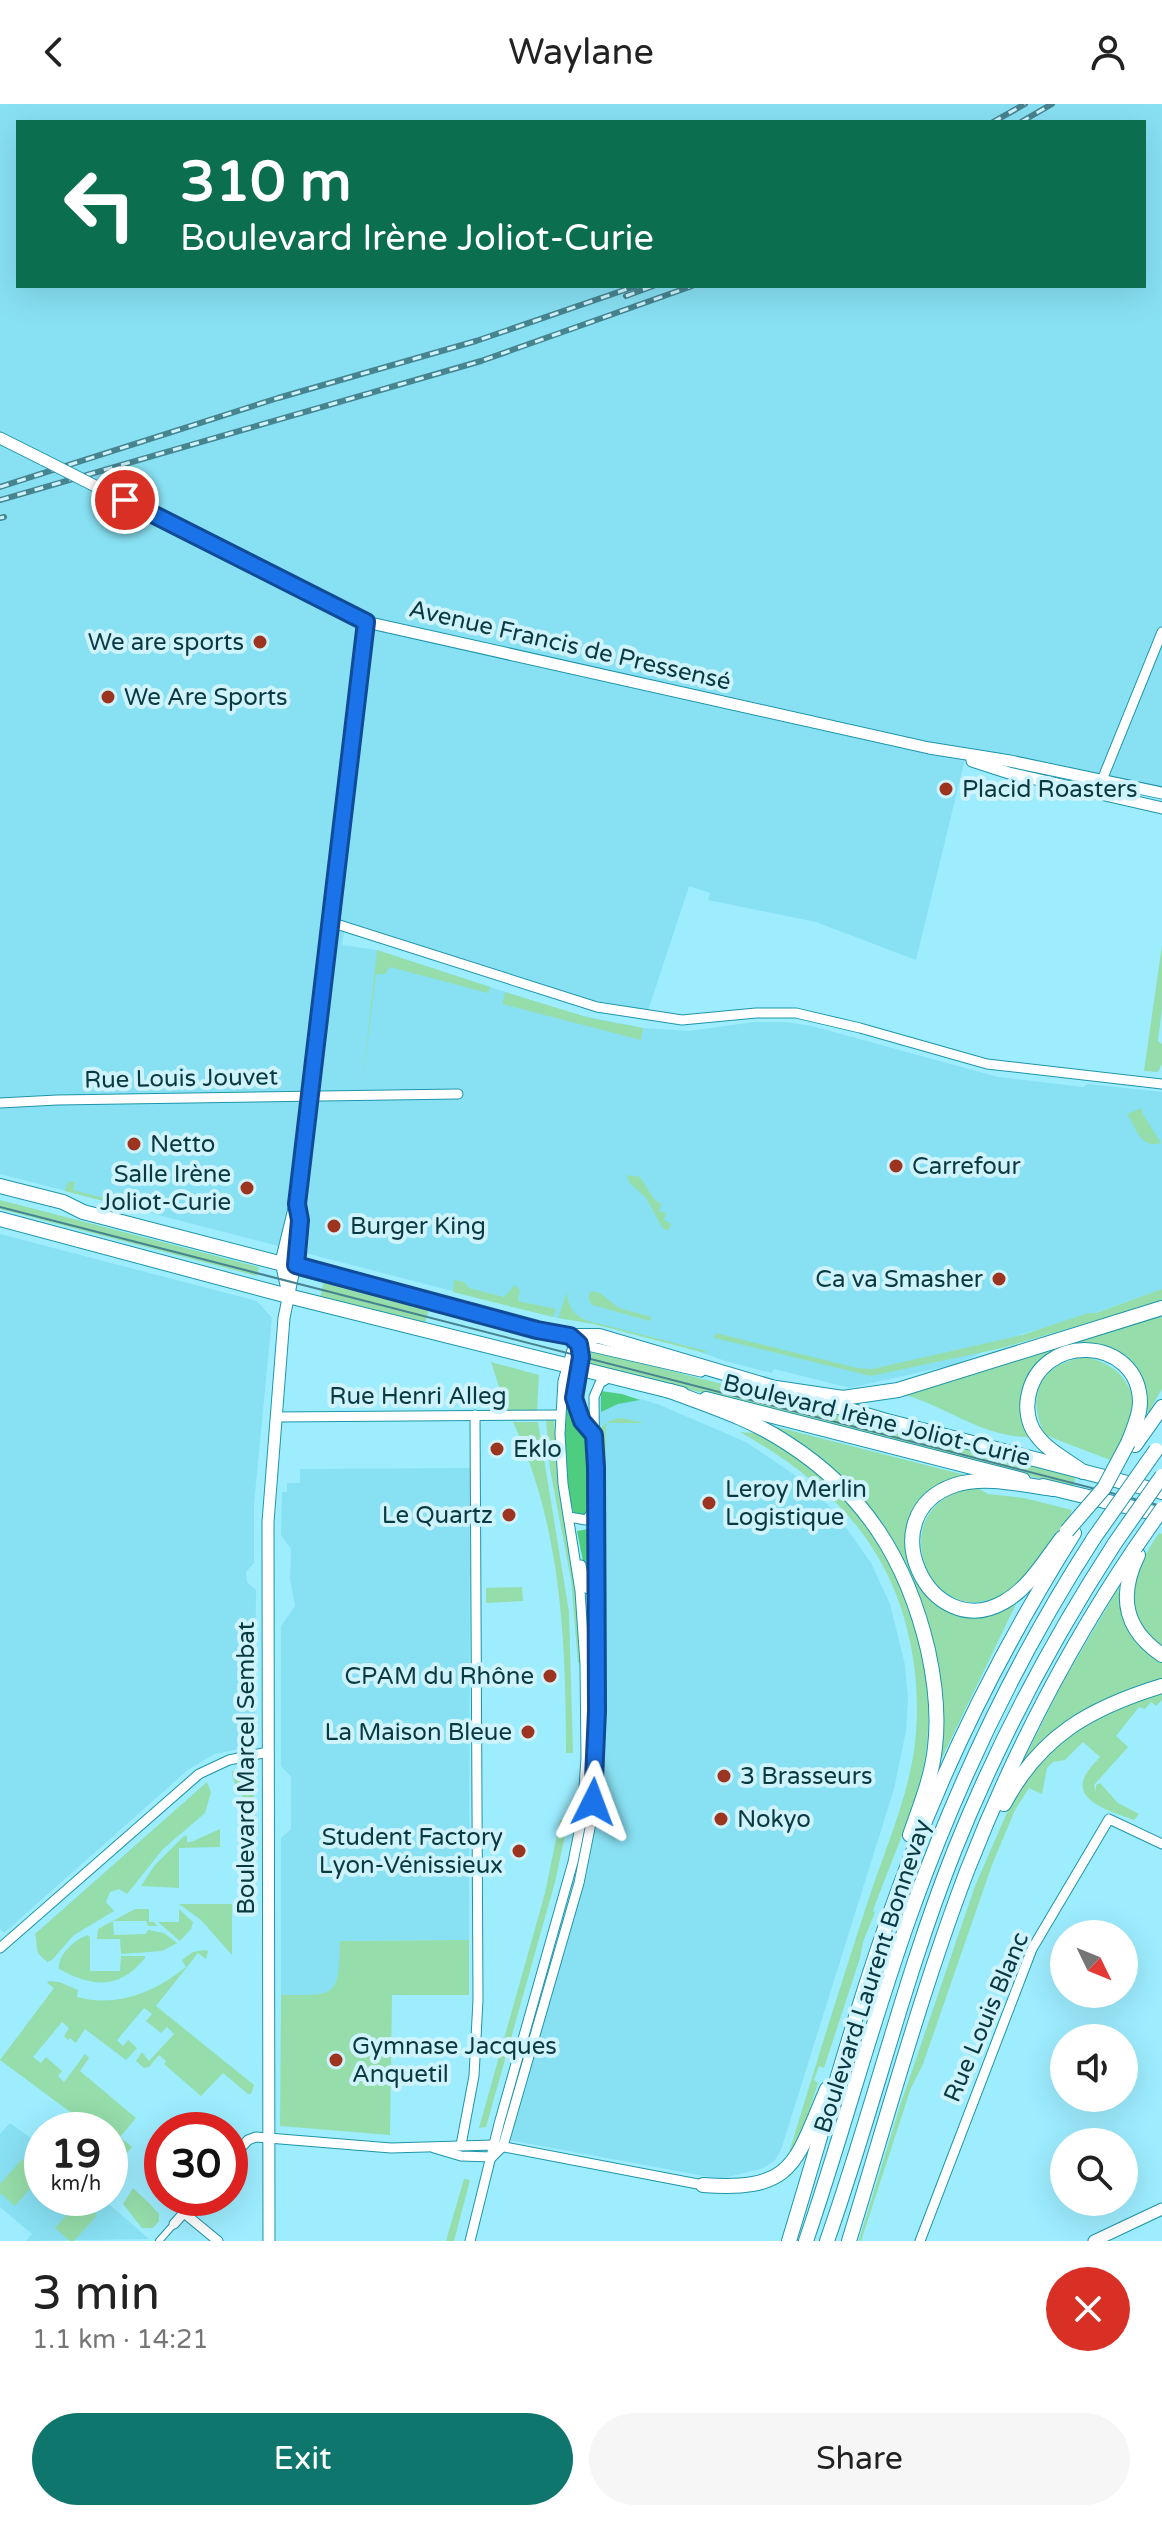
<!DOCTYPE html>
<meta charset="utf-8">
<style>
:root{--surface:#fff;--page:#f6f6f6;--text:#222;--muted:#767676;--accent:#0f766e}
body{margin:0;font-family:"Varela Round",sans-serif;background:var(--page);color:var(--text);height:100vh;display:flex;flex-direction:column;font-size:30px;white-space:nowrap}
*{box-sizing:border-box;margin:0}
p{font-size:26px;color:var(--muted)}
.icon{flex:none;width:44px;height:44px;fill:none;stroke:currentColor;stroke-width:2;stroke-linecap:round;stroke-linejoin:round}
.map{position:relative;height:2137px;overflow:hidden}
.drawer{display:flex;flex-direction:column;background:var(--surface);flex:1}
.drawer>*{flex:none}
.guide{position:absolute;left:16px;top:16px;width:1130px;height:168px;border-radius:0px;box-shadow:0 8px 32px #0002;background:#0b6e4f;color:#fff;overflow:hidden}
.needle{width:52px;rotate:133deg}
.tools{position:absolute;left:1050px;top:1816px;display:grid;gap:16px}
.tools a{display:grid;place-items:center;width:88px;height:88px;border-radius:50%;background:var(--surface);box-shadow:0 8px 32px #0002;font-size:40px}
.speed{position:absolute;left:24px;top:2008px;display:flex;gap:16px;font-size:40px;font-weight:700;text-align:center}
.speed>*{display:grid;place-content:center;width:104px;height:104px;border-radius:50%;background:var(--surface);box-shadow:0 8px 32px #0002;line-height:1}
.speed small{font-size:20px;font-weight:400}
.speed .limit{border:12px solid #d22;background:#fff;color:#111}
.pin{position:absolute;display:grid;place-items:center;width:68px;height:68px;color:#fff;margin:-34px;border:4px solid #fff;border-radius:50%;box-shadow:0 2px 8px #0007}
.me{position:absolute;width:88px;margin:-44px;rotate:3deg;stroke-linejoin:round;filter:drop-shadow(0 0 6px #0008)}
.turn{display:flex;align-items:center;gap:28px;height:168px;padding:0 32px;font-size:36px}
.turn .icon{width:104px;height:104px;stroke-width:2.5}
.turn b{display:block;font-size:56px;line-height:68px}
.round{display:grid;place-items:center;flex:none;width:84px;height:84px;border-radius:42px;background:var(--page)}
.overview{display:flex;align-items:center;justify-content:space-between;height:136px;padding:0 32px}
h1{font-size:48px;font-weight:600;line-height:60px}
.button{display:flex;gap:16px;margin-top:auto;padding:16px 32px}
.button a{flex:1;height:92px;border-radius:48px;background:var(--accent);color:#fff;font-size:32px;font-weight:600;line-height:92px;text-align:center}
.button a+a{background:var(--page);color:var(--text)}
header{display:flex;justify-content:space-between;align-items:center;height:104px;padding:0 32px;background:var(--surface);font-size:36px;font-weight:600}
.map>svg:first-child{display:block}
</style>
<header><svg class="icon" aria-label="back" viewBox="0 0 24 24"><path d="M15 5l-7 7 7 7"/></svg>Waylane<svg class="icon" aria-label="person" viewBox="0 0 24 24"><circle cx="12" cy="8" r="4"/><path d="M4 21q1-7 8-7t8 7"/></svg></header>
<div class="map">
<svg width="1162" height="2137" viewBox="0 0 1162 2137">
<rect width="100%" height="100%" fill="#9dedff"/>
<g fill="#88e1f3" fill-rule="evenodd">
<path d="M0,0H1162V695L966,651L916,856L816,818L708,796L710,789L689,782L648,907L576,893L346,817L342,841L377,846L573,910L643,924L689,927L754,918H786L812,922L998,973L1083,983L1088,980L1162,988V1185L1095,1209L1022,1230L957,1260L850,1284L774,1265L772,1269L725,1257L686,1243L594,1220L553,1213L0,1070ZM18,18H1144V182H18Z"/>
<polygon points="0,1130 257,1197 272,1214 254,1400 254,1459 246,1468 247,1478 256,1486 255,1630 243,1644 215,1650 189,1665 4,1829 0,1825"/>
<polygon points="599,1294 641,1295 660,1301 746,1338 802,1376 835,1408 871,1459 890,1500 905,1561 908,1595 906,1627 894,1685 781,2046 775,2056 764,2064 720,2075 509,2036 586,1768 596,1698 600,1641"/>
<polygon points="470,1364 469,1836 340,1837 340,1871 332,1885 323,1891 281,1891 281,1734 291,1725 291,1673 281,1662 281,1522 295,1502 290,1475 291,1445 281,1431 282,1388 287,1388 287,1379 300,1379 300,1365"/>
<polygon points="10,2019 42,2042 42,2094 102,2094 149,2135 26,2137 32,2130 0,2103 0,2030"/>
</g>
<g fill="#95ddaa">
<polygon points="1162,841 1162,904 1158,937 1162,940 1162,960 1158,968 1144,967"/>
<polygon points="377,846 490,883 488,889 390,863 385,870 376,870 362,982"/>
<polygon points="505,888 590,914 643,924 641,936 502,900"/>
<path d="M1142,1004V1009L1161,1039C1140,1045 1137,1025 1127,1010Z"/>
<polygon points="627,1071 640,1073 654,1095 661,1100 659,1107 666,1109 664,1116 671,1120 669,1126 663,1125 646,1094 629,1078"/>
<polygon points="71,1077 75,1078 73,1086 138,1103 143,1094 151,1094 150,1109 65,1087 67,1080"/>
<polygon points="0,1096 259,1163 257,1172 0,1105"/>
<polygon points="324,1176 429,1205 425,1219 320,1194"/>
<polygon points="454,1176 464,1178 469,1184 504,1193 515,1181 520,1186 518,1197 556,1205 553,1213 453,1188"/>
<polygon points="1162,1185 1162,1197 1002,1244 871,1272 714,1234 716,1229 857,1264 872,1265 1022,1231 1088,1209 1096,1209"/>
<polygon points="591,1187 600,1189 619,1204 651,1213 650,1217 592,1201 588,1194"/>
<path d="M567,1188C567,1201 573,1210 585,1216L706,1247L705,1249L594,1220L558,1214Z"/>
<path d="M1162,1209V1285L1148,1309C1137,1266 1122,1238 1072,1240L1071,1238Z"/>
<path d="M1055,1242L1056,1245C1023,1270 1015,1293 1028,1333C981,1333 943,1300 899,1289Z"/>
<polygon points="590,1246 1076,1371 1073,1383 585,1259"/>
<path d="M1085,1253C1123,1260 1144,1291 1128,1329C1123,1338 1116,1348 1110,1356L1045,1331C1025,1291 1040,1260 1085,1253Z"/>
<polygon points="491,1258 539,1271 537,1306 507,1307"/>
<polygon points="546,1314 554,1316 558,1379 576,1479 582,1559 578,1559 571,1476 550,1365"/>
<path d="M621,1314L645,1319H606V1363L599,1358C599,1334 592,1319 621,1314Z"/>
<path d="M513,1318H538L569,1508L573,1649H566C566,1535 561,1422 513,1318Z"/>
<path d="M765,1320L969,1372C897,1382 885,1463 943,1502L1017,1498L937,1664L942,1613L891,1437Z"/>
<path d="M740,1328C746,1329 753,1328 758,1330C776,1337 794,1352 809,1363C890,1427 937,1536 927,1639C922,1692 891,1756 873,1807L875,1808L863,1838L860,1854L824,1964L819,1962L814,1976L818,1979L800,2035L788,2052C813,1969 839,1886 866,1803C882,1753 904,1705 913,1653C924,1588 912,1510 878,1453C847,1399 794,1358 740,1328Z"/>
<polygon points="601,1371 606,1374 606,1468 598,1468"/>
<path d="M976,1383L988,1390L1024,1394L1072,1406L1069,1414C1052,1440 1033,1471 1006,1488C930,1536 875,1399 976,1383Z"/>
<path d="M1159,1429L1162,1430V1542C1117,1509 1132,1468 1159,1429Z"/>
<polygon points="522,1483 523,1497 486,1499 486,1484"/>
<path d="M1119,1483C1119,1515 1131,1543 1162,1557V1578L1133,1587L1022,1659L1064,1576Z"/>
<path d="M1162,1589V1596L1156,1602L1151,1598L1145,1605L1139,1603L1116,1632L1128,1643L1094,1681L1096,1688V1681L1100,1679L1118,1699L1139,1710L1134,1716C1117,1709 1074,1699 1084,1674C1087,1666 1095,1659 1100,1653L1083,1638L1065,1656L1053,1658L1047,1664L1042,1690L1029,1684L1015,1706L992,1761L923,1960L911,1984L861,2137L859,2136L900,2002L975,1782L1012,1697L1033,1663L1076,1625L1136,1597Z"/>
<path d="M243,1665L254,1675V1718H249C249,1690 232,1685 232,1667Z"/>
<path d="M207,1678L211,1688L205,1709L163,1745L127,1790L119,1785L110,1788L106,1798L114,1807L74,1831L52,1856L48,1858C32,1847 39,1844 35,1830Z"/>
<polygon points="560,1716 568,1717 555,1778 486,2023 479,2024 545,1789"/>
<polygon points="220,1725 220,1743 179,1744 179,1784 141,1782 155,1761 183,1733 187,1731 187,1738 191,1738"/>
<polygon points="179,1800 232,1800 232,1851 201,1816"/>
<polygon points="135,1805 149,1805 149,1818 154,1818 157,1822 148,1822 146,1817 113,1817 114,1831 146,1830 148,1826 164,1829 177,1839 162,1847 121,1850 120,1835 97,1835 98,1825"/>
<polygon points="179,1805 193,1818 191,1825 180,1837 158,1818 179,1818"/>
<path d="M87,1831L90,1833V1867H120L121,1852H145V1854C120,1885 94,1884 59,1865C58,1850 74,1837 87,1831Z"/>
<path d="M469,1836V1891H392L390,2031L280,2022L281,1891C335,1891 339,1895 340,1837Z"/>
<path d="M205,1846L208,1847L206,1855L198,1849L156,1902L254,1981L251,1990H248L223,1969L201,1992L164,1960L166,1957L159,1951L149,1963L144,1964L136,1957L142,1948L149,1957L174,1930L167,1923L161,1929L146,1917L152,1910L144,1904L117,1936L123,1942L128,1936L137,1944L126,1956L85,1925L76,1939L70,1934L68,1936L64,1932L69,1924L62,1918L33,1953L41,1959L46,1953L62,1967L58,1972L64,1978L85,1950L89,1954L80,1967L136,2014L120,2033L132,2043L126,2050L110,2035V2026L98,2016L93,2021L89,2016L81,2017L75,2026H62L73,2010L0,1956L54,1884L47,1879L49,1877L59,1878L78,1886L77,1893C117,1904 155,1888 186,1863L182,1856L193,1848Z"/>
<polygon points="22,2055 41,2072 15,2102 0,2089 0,2080"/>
<polygon points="464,2075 470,2076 454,2137 446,2137"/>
<polygon points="133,2084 149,2099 159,2110 159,2117 153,2124 142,2124 123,2100"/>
<polygon points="80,2096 97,2111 74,2137 70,2137 55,2124"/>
</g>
<g fill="#4ecc7f">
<path d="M568,1279L573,1280L572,1301L585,1329L589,1361L594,1366L593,1395L585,1413L574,1410C562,1370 561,1320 568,1279Z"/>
<polygon points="601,1287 622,1290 640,1296 618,1300 601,1308"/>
<polygon points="593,1424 592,1473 586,1473 577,1427"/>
</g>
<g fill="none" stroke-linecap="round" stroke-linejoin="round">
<defs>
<polyline id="pedestrian" points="159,2137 174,2120"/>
<g id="minor">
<polyline points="1102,676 1162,528"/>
<polyline points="330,818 597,903 682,916 756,909 796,909 860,924 987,960 1162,980"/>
<polyline points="0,999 57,996 458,990"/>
<polyline points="577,1237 579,1240 701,1268"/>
<path d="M579,1240C592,1279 555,1286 594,1331"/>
<polyline points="276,1313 560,1311"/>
<polyline points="569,1413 586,1416 595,1405"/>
<polyline points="581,1461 586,1484 595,1488"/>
<polyline points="0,1844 199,1670 229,1656 268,1648"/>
<polyline points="461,2041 474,1972 478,1896 475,1311"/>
<polyline points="434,2044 461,2052 492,2053 503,2042 579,1779 592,1714 597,1607 594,1293 600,1279 610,1273"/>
<polyline points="230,2056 248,2036 256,2033 391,2044 494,2041 703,2081"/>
<polyline points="184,2109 218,2137"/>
<polyline points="174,2120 197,2094"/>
<polyline points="470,2137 499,2020 573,1758 582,1713 586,1654 585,1560 580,1487 563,1380 560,1330 563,1277 572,1246 579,1240"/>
<polyline points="920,2137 1032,1845 1109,1715 1162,1740"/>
</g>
<g id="tertiary">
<polyline points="0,334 44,356"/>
<polyline points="101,385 366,518 929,644 1010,657 1162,689"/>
<polyline points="972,657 1009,669 1162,704"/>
<polyline points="288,1190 281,1158 299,1084 366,518"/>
<polyline points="269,2137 268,1418 284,1214 298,1146 300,1116 297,1100"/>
<polyline points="1094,2137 1162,2105"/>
</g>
<g id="primary">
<polyline points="0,1082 63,1098 83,1108 537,1226 570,1232 599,1232 883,1316 1162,1388"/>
<polyline points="0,1115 288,1192 682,1290"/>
<polyline points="706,1295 1023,1376"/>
<polyline points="1043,1382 1162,1411"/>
</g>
<g id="trunk">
<polyline points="776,1284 843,1294 898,1286 1162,1204"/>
<path d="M670,1287C710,1302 751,1315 787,1339C865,1389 907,1457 928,1546C935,1578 939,1610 935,1643C932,1673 920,1702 910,1731"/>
<polyline points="1135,1341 1162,1303"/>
<path d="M1083,1368C1067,1356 1046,1346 1035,1329C1028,1319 1026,1305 1028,1294C1039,1227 1139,1232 1140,1298C1140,1312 1133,1326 1128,1339"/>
<path d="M1053,1385C1022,1381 985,1371 955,1381C868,1410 929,1541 1004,1498C1029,1484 1045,1456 1062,1434"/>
<path d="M1138,1451C1118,1492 1124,1525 1162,1551"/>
<path d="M1004,1700C1040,1632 1090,1604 1162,1582"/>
<path d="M703,2081C794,2088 795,2059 827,1985"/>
<path d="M789,2137C827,2013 860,1887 906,1766C950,1647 1007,1536 1074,1429"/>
<path d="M806,2137C844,2026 873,1913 913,1803C960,1673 1019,1550 1094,1434"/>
<path d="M827,2137C873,2007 904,1873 955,1745C998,1638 1052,1536 1115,1439"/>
<path d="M849,2137C887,2014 921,1888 967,1767C1011,1654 1067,1545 1135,1444"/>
</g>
</defs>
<use href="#pedestrian" stroke="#1e95aa" stroke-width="8"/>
<use href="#minor" stroke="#1e95aa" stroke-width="11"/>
<use href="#tertiary" stroke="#1e95aa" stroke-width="13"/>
<use href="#primary" stroke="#1e95aa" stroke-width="16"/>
<use href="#trunk" stroke="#1e95aa" stroke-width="16"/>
<use href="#pedestrian" stroke="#fff" stroke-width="6"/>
<use href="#minor" stroke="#fff" stroke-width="9"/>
<use href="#tertiary" stroke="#fff" stroke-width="11"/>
<use href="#primary" stroke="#fff" stroke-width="14"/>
<use href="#trunk" stroke="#fff" stroke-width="14"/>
<polyline stroke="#468490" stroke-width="2" points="0,1103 1162,1402"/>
<defs>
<g id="rail">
<polyline points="993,18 1025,0"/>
<polyline points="1021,18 1052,0"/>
<polyline points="626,192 653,182"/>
<polyline points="0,383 278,294 476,237 636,182"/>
<polyline points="0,396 481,257 692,182"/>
<polyline points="0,414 4,413"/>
</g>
</defs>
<use href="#rail" stroke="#468490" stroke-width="6"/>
<use href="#rail" stroke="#cef3fc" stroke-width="3" stroke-dasharray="9" stroke-linecap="butt"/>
<defs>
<polyline id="tertiary-bridge" points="44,356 101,385"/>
<g id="trunk-bridge">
<polyline points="1067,1427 1104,1384 1128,1339"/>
<polyline points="1094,1434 1156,1346"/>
<polyline points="1115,1439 1162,1372"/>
<polyline points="1135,1444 1162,1405"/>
</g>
</defs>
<use href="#tertiary-bridge" stroke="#1e95aa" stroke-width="13" stroke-linecap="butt"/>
<use href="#trunk-bridge" stroke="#1e95aa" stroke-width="16" stroke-linecap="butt"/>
<use href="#tertiary-bridge" stroke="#fff" stroke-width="11"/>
<use href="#trunk-bridge" stroke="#fff" stroke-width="14"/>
</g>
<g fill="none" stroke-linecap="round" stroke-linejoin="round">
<defs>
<polyline id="route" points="125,396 366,518 297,1100 300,1116 296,1161 537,1226 570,1232 579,1240 581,1253 574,1294 582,1317 594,1331 596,1363 597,1607 593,1698"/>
</defs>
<use href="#route" stroke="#114b97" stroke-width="20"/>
<use href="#route" stroke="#1a73e8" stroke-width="14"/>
</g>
<g fill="#9d341f" stroke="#cef3fc" stroke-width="3">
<circle cx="260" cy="538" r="8"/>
<circle cx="108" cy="593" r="8"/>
<circle cx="946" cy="685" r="8"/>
<circle cx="134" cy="1040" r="8"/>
<circle cx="896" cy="1062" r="8"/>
<circle cx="247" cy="1084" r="8"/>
<circle cx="334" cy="1122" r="8"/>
<circle cx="999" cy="1175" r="8"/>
<circle cx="497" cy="1345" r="8"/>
<circle cx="709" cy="1399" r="8"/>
<circle cx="509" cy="1411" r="8"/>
<circle cx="550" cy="1572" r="8"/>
<circle cx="528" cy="1628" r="8"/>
<circle cx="724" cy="1672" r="8"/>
<circle cx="721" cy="1715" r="8"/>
<circle cx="519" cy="1747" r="8"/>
<circle cx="336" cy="1956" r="8"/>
</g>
<g text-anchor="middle" stroke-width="8" stroke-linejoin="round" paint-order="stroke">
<g font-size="24" fill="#093942" stroke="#cef3fc" text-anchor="start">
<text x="244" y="546" text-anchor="end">We are sports</text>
<text x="124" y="601">We Are Sports</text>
<text x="962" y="693">Placid Roasters</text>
<text x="150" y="1048">Netto</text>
<text x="912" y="1070">Carrefour</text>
<text x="231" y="1078" text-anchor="end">Salle Irène<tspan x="231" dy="28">Joliot-Curie</tspan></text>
<text x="350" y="1130">Burger King</text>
<text x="983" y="1183" text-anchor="end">Ca va Smasher</text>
<text x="513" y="1353">Eklo</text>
<text x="725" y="1393">Leroy Merlin<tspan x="725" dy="28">Logistique</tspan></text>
<text x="493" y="1419" text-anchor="end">Le Quartz</text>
<text x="534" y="1580" text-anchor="end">CPAM du Rhône</text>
<text x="512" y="1636" text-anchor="end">La Maison Bleue</text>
<text x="740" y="1680">3 Brasseurs</text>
<text x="737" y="1723">Nokyo</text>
<text x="503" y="1741" text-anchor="end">Student Factory<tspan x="503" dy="28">Lyon-Vénissieux</tspan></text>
<text x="352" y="1950">Gymnase Jacques<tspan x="352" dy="28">Anquetil</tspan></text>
</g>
<g font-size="24" fill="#093942" stroke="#cef3fc">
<text transform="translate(570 541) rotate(13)" y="8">Avenue Francis de Pressensé</text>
<text transform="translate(181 974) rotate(-1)" y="8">Rue Louis Jouvet</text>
<text x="418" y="1300">Rue Henri Alleg</text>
<text transform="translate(877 1316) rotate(14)" y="8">Boulevard Irène Joliot-Curie</text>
<text transform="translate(246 1664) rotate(-90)" y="8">Boulevard Marcel Sembat</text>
<text transform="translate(872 1872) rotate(-72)" y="8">Boulevard Laurent Bonnevay</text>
<text transform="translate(986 1913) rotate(-67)" y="8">Rue Louis Blanc</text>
</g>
</g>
</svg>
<div class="tools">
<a><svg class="needle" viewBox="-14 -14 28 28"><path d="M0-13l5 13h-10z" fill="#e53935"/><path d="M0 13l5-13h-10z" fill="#767676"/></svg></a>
<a><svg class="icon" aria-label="sound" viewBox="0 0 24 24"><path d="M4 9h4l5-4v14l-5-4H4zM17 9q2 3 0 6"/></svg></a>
<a><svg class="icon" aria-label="search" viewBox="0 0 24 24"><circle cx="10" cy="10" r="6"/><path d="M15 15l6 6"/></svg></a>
</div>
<div class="speed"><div>19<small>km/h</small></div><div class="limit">30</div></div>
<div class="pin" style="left:125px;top:396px;background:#d93025"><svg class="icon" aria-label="arrive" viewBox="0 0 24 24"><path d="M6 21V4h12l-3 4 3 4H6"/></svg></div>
<svg class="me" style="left:593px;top:1698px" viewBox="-20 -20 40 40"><path d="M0-17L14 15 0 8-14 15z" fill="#1a73e8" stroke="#fff" stroke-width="4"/></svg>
<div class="guide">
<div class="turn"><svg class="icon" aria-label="left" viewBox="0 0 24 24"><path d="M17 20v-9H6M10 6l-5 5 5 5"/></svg><div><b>310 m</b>Boulevard Irène Joliot-Curie</div></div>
</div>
</div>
<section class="drawer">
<div class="overview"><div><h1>3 min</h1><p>1.1 km · 14:21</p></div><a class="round" style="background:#d93025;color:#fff"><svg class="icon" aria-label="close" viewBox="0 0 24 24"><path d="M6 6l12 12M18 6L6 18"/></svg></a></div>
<div class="button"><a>Exit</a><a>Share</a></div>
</section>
